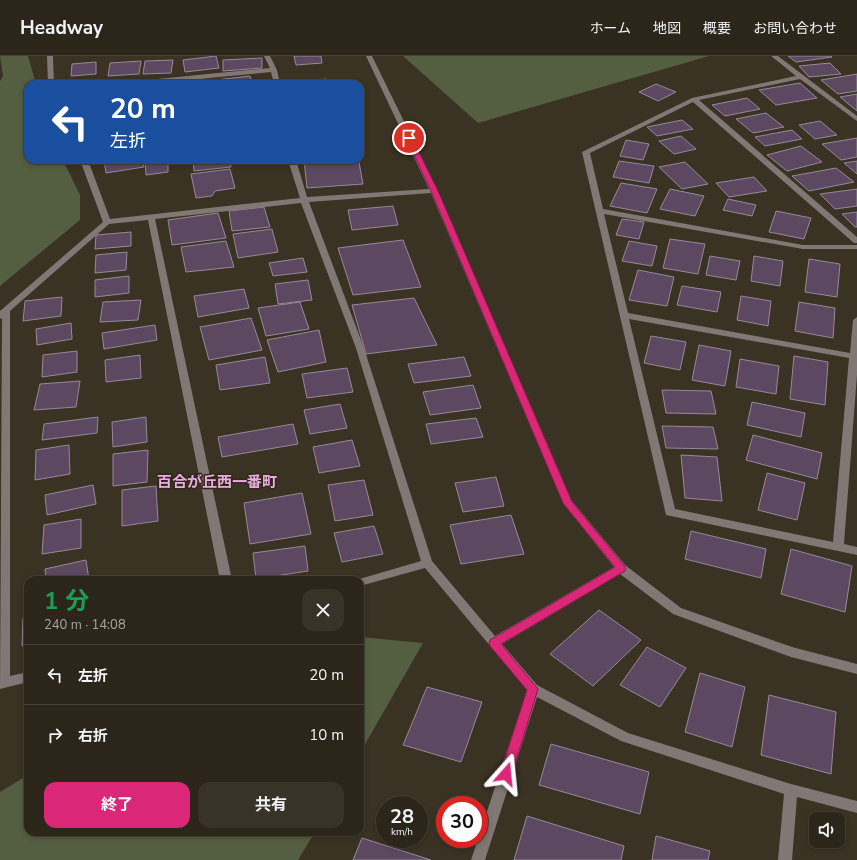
<!DOCTYPE html>
<html lang="ja">
<meta charset="utf-8">
<style>
:root{--surface:#2c261a;--page:#383227;--text:#f1f3f6;--muted:#a6a5a2;--line:#484339;--accent:#db2777}
body{margin:0;font-family:"Nunito Sans","Noto Sans JP",sans-serif;background:var(--page);color:var(--text);height:100vh;display:flex;flex-direction:column;font-size:15px;white-space:nowrap}
*{box-sizing:border-box;margin:0}
p{font-size:13px;color:var(--muted)}
.icon{flex:none;width:22px;height:22px;fill:none;stroke:currentColor;stroke-width:2;stroke-linecap:round;stroke-linejoin:round}
.map{position:relative;flex:1;overflow:hidden}
.panel{position:absolute;left:24px;top:520px;width:340px;height:260px;display:flex;flex-direction:column;background:var(--surface);border-radius:12px;box-shadow:0 2px 6px #0003,0 0 0 1px var(--line)}
.panel>*{flex:none}
.top-card{position:absolute;left:24px;top:24px;width:340px;height:84px;border-radius:12px;box-shadow:0 2px 6px #0003,0 0 0 1px var(--line);background:#1a4fa0;color:#fff;overflow:hidden}
.fabs{position:absolute;left:809px;top:756px;display:grid;gap:8px}
.fabs a{display:grid;place-items:center;width:36px;height:36px;border-radius:8px;background:var(--surface);box-shadow:0 2px 6px #0003,0 0 0 1px var(--line);font-size:20px}
.speed{position:absolute;left:376px;top:740px;display:flex;gap:8px;font-size:20px;font-weight:700;text-align:center}
.speed>*{display:grid;place-content:center;width:52px;height:52px;border-radius:50%;background:var(--surface);box-shadow:0 2px 6px #0003,0 0 0 1px var(--line);line-height:1}
.speed small{font-size:10px;font-weight:400}
.speed .limit{border:6px solid #d22;background:#fff;color:#111}
.pin{position:absolute;display:grid;place-items:center;width:34px;height:34px;color:#fff;margin:-17px;border:2px solid #fff;border-radius:50%;box-shadow:0 1px 4px #0007}
.me{position:absolute;width:44px;margin:-22px;rotate:18deg;stroke-linejoin:round;filter:drop-shadow(0 0 3px #0008)}
.turn{display:flex;align-items:center;gap:14px;height:84px;padding:0 20px;font-size:18px}
.turn .icon{width:52px;height:52px;stroke-width:2.5}
.turn b{display:block;font-size:28px;line-height:34px}
.round{display:grid;place-items:center;flex:none;width:42px;height:42px;border-radius:12px;background:var(--page)}
.summary{display:flex;align-items:center;justify-content:space-between;height:68px;padding:0 20px}
h1{font-size:24px;font-weight:700;line-height:30px;color:#1e9e55}
.primary-button{display:flex;gap:8px;margin-top:auto;padding:8px 20px}
.primary-button a{flex:1;height:46px;border-radius:12px;background:var(--accent);color:#fff;font-size:16px;font-weight:700;line-height:46px;text-align:center}
.primary-button a+a{background:var(--page);color:var(--text)}
ul{padding:0;list-style:none}
li{display:flex;align-items:center;gap:12px;height:60px;padding:0 20px;border-top:1px solid var(--line)}
li div{flex:1}
li b{display:block;font-size:15px}
li em{font-style:normal}
header{display:flex;align-items:center;gap:24px;box-sizing:border-box;height:56px;padding:0 20px;background:var(--surface);border-bottom:1px solid var(--line)}
header strong{font-size:19px}
nav{display:flex;gap:22px;margin-inline-start:auto;font-size:14px}
.map>svg:first-child{display:block}
</style>
<header>
<strong>Headway</strong>
<nav><a>ホーム</a><a>地図</a><a>概要</a><a>お問い合わせ</a></nav>
</header>
<div class="map">
<svg width="857" height="804" viewBox="0 0 857 804">
<rect width="100%" height="100%" fill="#3a3222"/>
<g fill="#545e40">
<polygon points="0,0 28,0 36,28 28,28 28,104 63,104 80,139 80,164 0,230 0,25 3,20"/>
<polygon points="403,0 709,0 478,67"/>
<polygon points="360,581 423,587 360,697"/>
<polygon points="28,719 28,776 315,776 298,804 0,804 0,736"/>
</g>
<g fill="#5d4861" stroke="#968999">
<polygon points="216,0 219,12 185,16 183,4"/>
<polygon points="294,0 321,0 322,7 296,9"/>
<polygon points="788,0 831,0 832,1 796,6"/>
<polygon points="262,2 262,12 223,15 223,4"/>
<polygon points="173,4 171,17 143,18 145,5"/>
<polygon points="141,5 139,18 108,20 110,7"/>
<polygon points="96,6 96,18 71,20 72,8"/>
<polygon points="830,7 841,18 809,21 799,10"/>
<polygon points="857,18 857,35 838,38 821,24"/>
<polygon points="250,20 252,28 216,28 215,24"/>
<polygon points="326,23 328,28 285,28 285,27"/>
<polygon points="800,27 817,42 776,49 759,34"/>
<polygon points="656,28 676,36 658,45 639,36"/>
<polygon points="857,38 857,55 840,41"/>
<polygon points="747,42 760,53 725,60 712,49"/>
<polygon points="766,57 784,71 753,77 736,63"/>
<polygon points="682,64 693,73 657,80 647,71"/>
<polygon points="820,65 837,79 815,83 799,69"/>
<polygon points="792,74 802,83 765,90 755,81"/>
<polygon points="681,80 696,93 674,98 659,85"/>
<polygon points="857,82 857,101 841,104 822,88"/>
<polygon points="626,84 649,88 643,104 620,100"/>
<polygon points="801,90 822,106 787,115 767,99"/>
<polygon points="104,104 142,104 144,111 106,117"/>
<polygon points="145,104 168,104 168,116 146,119"/>
<polygon points="193,104 230,104 231,111 194,115"/>
<polygon points="304,104 338,104 339,107 359,106 363,128 307,132"/>
<polygon points="619,105 654,110 649,127 613,121"/>
<polygon points="857,105 857,118 844,107"/>
<polygon points="685,106 708,128 682,133 659,111"/>
<polygon points="836,112 854,126 809,135 792,120"/>
<polygon points="230,113 235,132 215,135 212,140 196,142 191,118"/>
<polygon points="754,121 767,135 729,141 716,127"/>
<polygon points="621,127 657,133 647,157 610,150"/>
<polygon points="670,133 704,140 695,160 660,153"/>
<polygon points="857,133 857,150 835,153 820,138"/>
<polygon points="728,143 756,149 752,160 723,154"/>
<polygon points="393,150 398,169 352,174 348,154"/>
<polygon points="264,151 270,171 232,175 229,155"/>
<polygon points="776,155 811,162 804,183 769,176"/>
<polygon points="857,156 857,171 855,171 842,158"/>
<polygon points="218,157 226,182 172,189 168,164"/>
<polygon points="622,163 644,166 639,183 616,179"/>
<polygon points="272,173 278,196 238,202 233,178"/>
<polygon points="131,176 131,190 95,193 96,179"/>
<polygon points="670,183 705,188 698,218 663,212"/>
<polygon points="403,184 421,231 353,239 338,192"/>
<polygon points="226,185 234,211 186,216 181,191"/>
<polygon points="629,185 657,190 652,210 622,205"/>
<polygon points="127,196 126,214 95,217 96,199"/>
<polygon points="710,200 740,205 736,224 706,219"/>
<polygon points="754,200 783,205 780,230 751,225"/>
<polygon points="303,202 307,216 273,220 269,207"/>
<polygon points="809,203 840,208 837,241 805,236"/>
<polygon points="638,214 674,221 667,250 629,244"/>
<polygon points="129,220 129,237 95,241 95,224"/>
<polygon points="308,224 312,244 278,248 275,228"/>
<polygon points="682,230 721,236 717,256 677,249"/>
<polygon points="244,233 249,252 198,261 194,240"/>
<polygon points="741,240 771,245 768,270 737,264"/>
<polygon points="62,241 61,260 23,265 25,245"/>
<polygon points="414,242 437,289 366,298 352,249"/>
<polygon points="141,244 138,264 100,266 103,246"/>
<polygon points="300,246 309,273 266,280 258,252"/>
<polygon points="799,246 835,252 833,282 795,275"/>
<polygon points="251,262 262,294 209,304 200,271"/>
<polygon points="71,267 72,283 37,289 36,273"/>
<polygon points="155,269 157,284 104,293 102,277"/>
<polygon points="319,274 326,306 278,316 267,284"/>
<polygon points="651,280 686,286 680,314 644,307"/>
<polygon points="699,289 731,295 725,330 692,324"/>
<polygon points="77,295 77,316 42,321 43,299"/>
<polygon points="140,299 141,322 106,326 105,304"/>
<polygon points="794,300 828,306 825,349 790,343"/>
<polygon points="265,301 270,327 220,334 216,309"/>
<polygon points="464,301 471,320 414,327 408,308"/>
<polygon points="740,303 779,310 776,338 736,331"/>
<polygon points="347,312 353,336 307,342 302,318"/>
<polygon points="80,325 76,351 34,354 40,328"/>
<polygon points="473,329 481,352 430,359 423,336"/>
<polygon points="662,334 711,335 716,358 666,357"/>
<polygon points="752,346 805,357 801,381 747,369"/>
<polygon points="340,348 347,372 310,378 304,354"/>
<polygon points="98,361 97,377 42,384 44,368"/>
<polygon points="146,361 147,386 113,391 112,366"/>
<polygon points="476,362 483,381 431,388 426,368"/>
<polygon points="293,368 298,388 222,401 218,381"/>
<polygon points="662,370 713,371 718,393 666,392"/>
<polygon points="753,379 822,397 817,423 746,404"/>
<polygon points="352,384 360,410 319,417 313,391"/>
<polygon points="69,389 70,418 35,424 36,394"/>
<polygon points="148,394 147,426 113,430 113,398"/>
<polygon points="681,399 717,401 722,445 685,442"/>
<polygon points="767,417 805,427 797,464 758,454"/>
<polygon points="496,421 504,450 463,456 455,427"/>
<polygon points="364,424 373,459 335,465 328,429"/>
<polygon points="93,429 96,448 47,459 45,439"/>
<polygon points="156,430 158,465 122,470 122,434"/>
<polygon points="302,437 311,478 250,488 244,447"/>
<polygon points="511,459 524,498 461,508 450,469"/>
<polygon points="81,463 81,492 42,498 44,469"/>
<polygon points="374,470 383,498 342,506 334,477"/>
<polygon points="691,475 766,493 761,522 685,503"/>
<polygon points="305,490 308,515 256,523 253,497"/>
<polygon points="791,493 852,510 845,556 781,538"/>
<polygon points="86,504 89,524 46,524 45,513"/>
<polygon points="189,520 189,524 155,524"/>
<polygon points="599,554 641,584 593,630 550,598"/>
<polygon points="28,561 28,589 22,590 23,562"/>
<polygon points="647,591 686,612 660,651 620,629"/>
<polygon points="700,617 745,631 732,691 685,676"/>
<polygon points="427,631 482,646 461,706 403,689"/>
<polygon points="769,639 836,656 831,718 761,699"/>
<polygon points="551,688 649,716 640,758 539,729"/>
<polygon points="527,760 624,790 621,804 514,804"/>
<polygon points="656,780 710,795 708,804 652,804"/>
<polygon points="362,782 431,804 353,804"/>
</g>
<g fill="none" stroke-linecap="round" stroke-linejoin="round">
<g fill="#817774" fill-rule="evenodd">
<polygon points="47,0 53,0 54,28 48,28"/>
<polygon points="264,0 270,0 277,14 280,28 274,28 271,16 148,28 124,28 127,26 270,12"/>
<path d="M366,0H372L438,135L572,445L625,509L681,552L792,591L857,608V618L791,601L673,558L620,518L502,588L537,629L628,677L791,728L857,745V757L797,741L792,804H778L784,738L621,685L537,641L485,804H471L527,634L425,512L360,530V524H356L421,505L356,292L301,147L155,163L232,524H220L148,164L109,168L10,255V620L28,616V626L0,633L2,262L0,263V255L103,166L80,104H88L110,163L300,142L288,104H296L307,141L429,133ZM431,137L563,447L614,511L495,580L432,505L364,292L309,146Z"/>
<path d="M771,0H778L857,60V65L800,23L699,44L857,181V187H854L693,46L590,97L603,153L803,189H857V193H803L604,158L628,257L850,297L853,264L857,261V319L844,488L857,491V499L666,459L582,96L692,42L796,20ZM629,263L849,302L833,486L675,453Z"/>
</g>
</g>
<polygon fill="#db2777" stroke="#8e194d" points="409,80 412,82 438,135 572,446 626,512 625,515 501,588 538,633 512,718 510,722 506,724 502,722 500,718 527,634 490,590 489,587 490,584 615,511 563,447 431,135 406,82"/>
<g text-anchor="middle" stroke-width="3" stroke-linejoin="round" paint-order="stroke">
<g font-size="15" font-weight="bold" fill="#e9abe1" stroke="#302818">
<text x="217" y="431">百合が丘西一番町</text>
</g>
</g>
</svg>
<div class="fabs">
<a><svg class="icon" aria-label="sound" viewBox="0 0 24 24"><path d="M4 9h4l5-4v14l-5-4H4zM17 9q2 3 0 6"/></svg></a>
</div>
<div class="speed"><div>28<small>km/h</small></div><div class="limit">30</div></div>
<div class="pin" style="left:409px;top:82px;background:#d93025"><svg class="icon" aria-label="arrive" viewBox="0 0 24 24"><path d="M6 21V4h12l-3 4 3 4H6"/></svg></div>
<svg class="me" style="left:506px;top:718px" viewBox="-20 -20 40 40"><path d="M0-17L14 15 0 8-14 15z" fill="#db2777" stroke="#fff" stroke-width="4"/></svg>
<div class="top-card">
<div class="turn"><svg class="icon" aria-label="left" viewBox="0 0 24 24"><path d="M17 20v-9H6M10 6l-5 5 5 5"/></svg><div><b>20 m</b>左折</div></div>
</div>
<section class="panel">
<div class="summary"><div><h1>1 分</h1><p>240 m · 14:08</p></div><a class="round"><svg class="icon" aria-label="close" viewBox="0 0 24 24"><path d="M6 6l12 12M18 6L6 18"/></svg></a></div>
<ul>
<li><svg class="icon" aria-label="left" viewBox="0 0 24 24"><path d="M17 20v-9H6M10 6l-5 5 5 5"/></svg><div><b>左折</b></div><em>20 m</em></li>
<li><svg class="icon" aria-label="right" viewBox="0 0 24 24"><path d="M7 20v-9h11M14 6l5 5-5 5"/></svg><div><b>右折</b></div><em>10 m</em></li>
</ul>
<div class="primary-button"><a>終了</a><a>共有</a></div>
</section>
</div>
